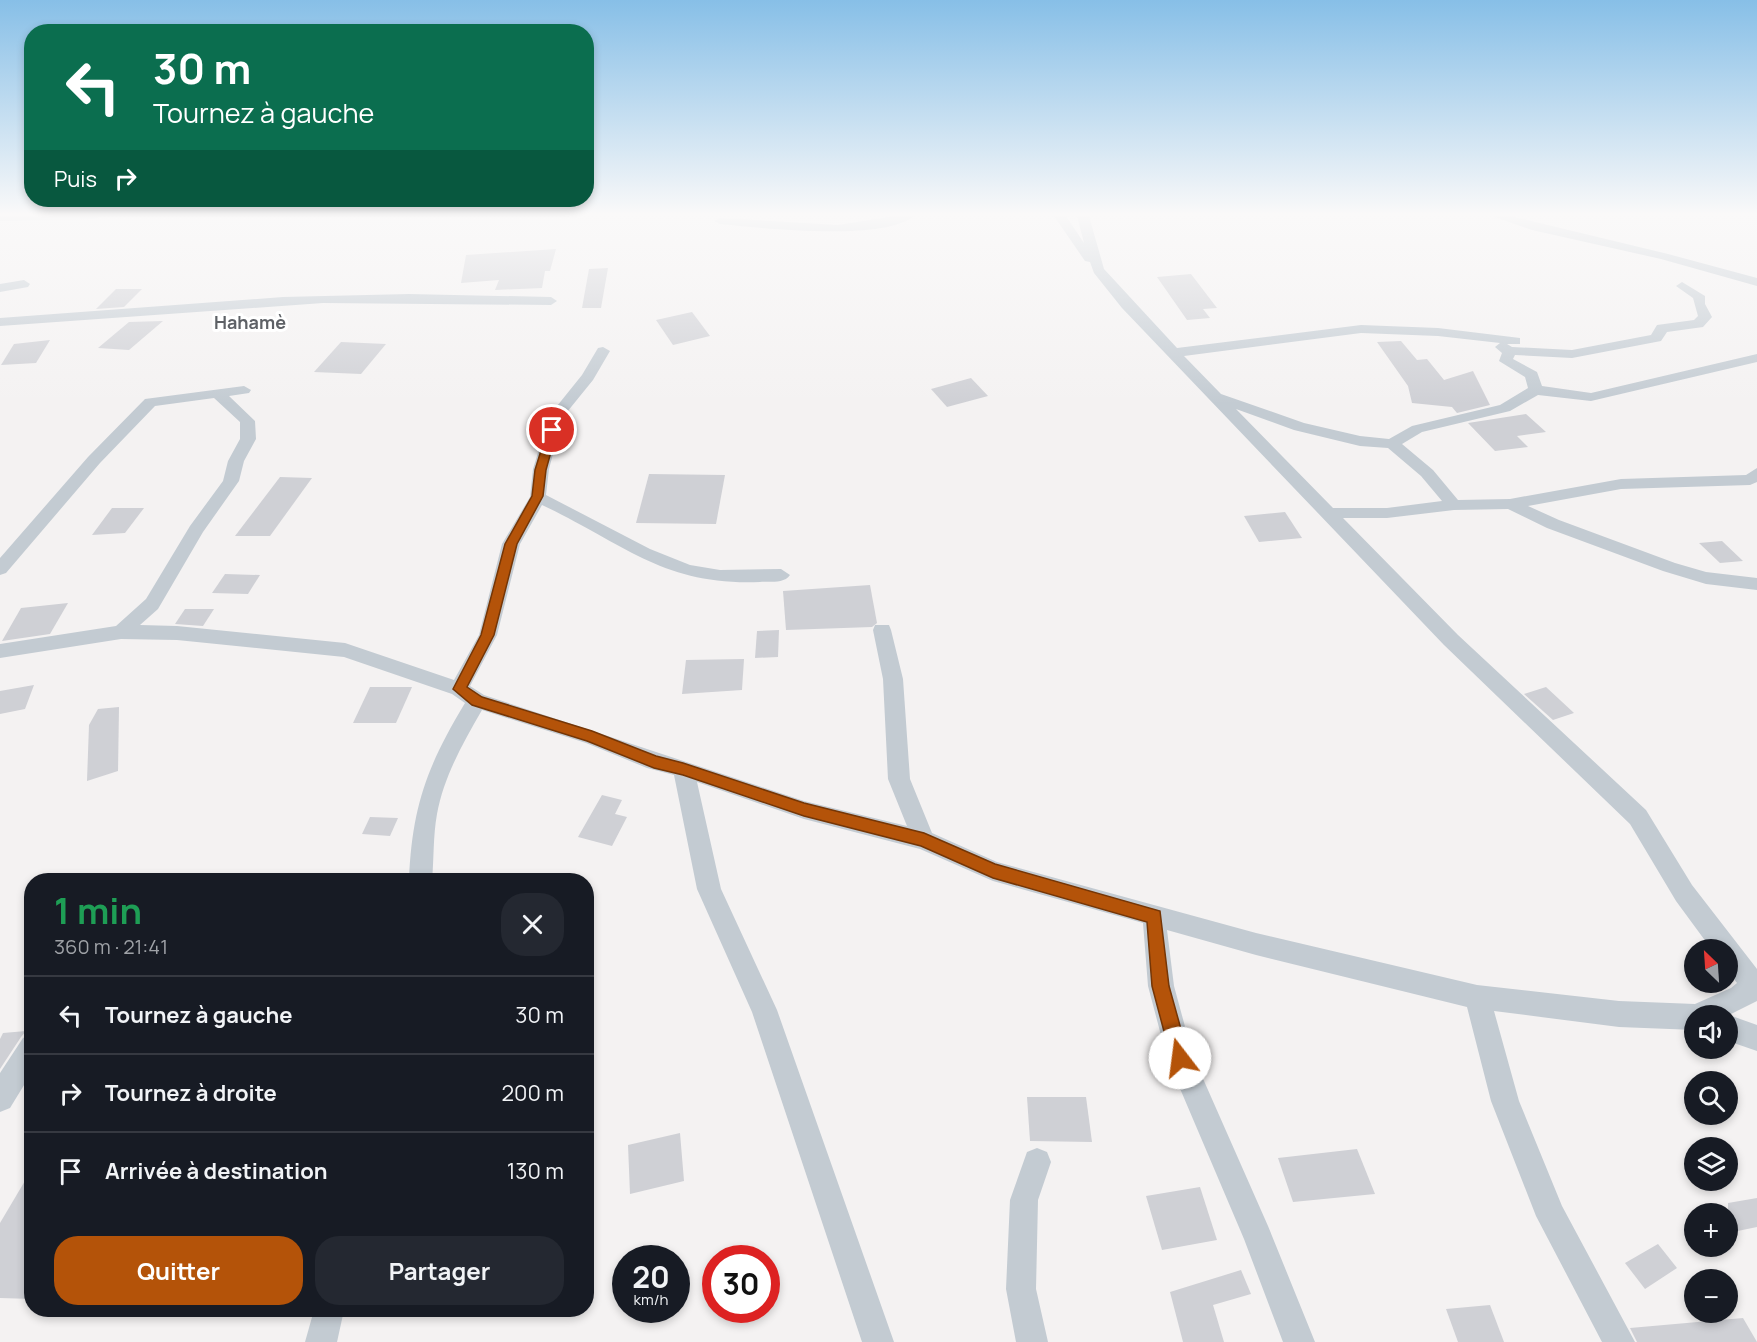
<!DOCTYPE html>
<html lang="fr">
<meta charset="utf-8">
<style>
:root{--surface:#171b24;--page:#242831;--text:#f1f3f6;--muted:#9ea1a6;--line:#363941;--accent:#b45309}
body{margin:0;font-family:Manrope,sans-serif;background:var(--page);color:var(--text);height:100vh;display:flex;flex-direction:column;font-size:22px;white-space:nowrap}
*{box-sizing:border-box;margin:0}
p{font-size:20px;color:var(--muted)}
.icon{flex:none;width:33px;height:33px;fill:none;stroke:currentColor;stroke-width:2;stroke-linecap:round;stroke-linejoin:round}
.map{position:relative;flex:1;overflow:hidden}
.side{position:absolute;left:24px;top:873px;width:570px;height:444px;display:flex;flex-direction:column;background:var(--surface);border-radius:24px;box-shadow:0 3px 9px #0003}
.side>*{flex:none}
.top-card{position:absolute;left:24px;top:24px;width:570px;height:183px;border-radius:24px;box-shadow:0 3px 9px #0003;background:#0b6e4f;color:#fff;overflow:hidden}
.needle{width:39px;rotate:335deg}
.controls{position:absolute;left:1684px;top:939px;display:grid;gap:12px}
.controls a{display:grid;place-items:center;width:54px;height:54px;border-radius:50%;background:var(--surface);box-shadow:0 3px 9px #0003;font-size:30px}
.speed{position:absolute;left:612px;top:1245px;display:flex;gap:12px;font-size:30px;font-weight:700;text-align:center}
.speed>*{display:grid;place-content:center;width:78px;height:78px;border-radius:50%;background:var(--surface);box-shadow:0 3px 9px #0003;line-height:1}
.speed small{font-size:15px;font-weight:400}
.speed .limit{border:9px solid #d22;background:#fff;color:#111}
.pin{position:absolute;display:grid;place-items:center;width:51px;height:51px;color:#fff;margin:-26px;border:3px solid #fff;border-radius:50%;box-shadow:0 2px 6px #0007}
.me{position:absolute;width:66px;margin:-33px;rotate:345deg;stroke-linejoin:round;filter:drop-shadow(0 0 4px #0008)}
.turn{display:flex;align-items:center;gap:21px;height:126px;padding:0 30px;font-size:27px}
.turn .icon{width:78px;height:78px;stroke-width:2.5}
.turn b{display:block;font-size:42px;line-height:51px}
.then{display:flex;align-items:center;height:57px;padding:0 30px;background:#0003;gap:12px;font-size:22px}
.round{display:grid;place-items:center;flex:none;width:63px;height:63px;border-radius:24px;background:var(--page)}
.headline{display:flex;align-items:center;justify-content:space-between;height:102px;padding:0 30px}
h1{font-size:36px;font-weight:700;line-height:45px;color:#1e9e55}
.button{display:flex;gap:12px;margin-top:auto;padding:12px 30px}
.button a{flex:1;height:69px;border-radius:24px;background:var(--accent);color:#fff;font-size:24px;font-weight:700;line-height:69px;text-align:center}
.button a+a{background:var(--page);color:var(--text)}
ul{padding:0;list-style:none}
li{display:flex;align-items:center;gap:18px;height:78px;padding:0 30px;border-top:2px solid var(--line)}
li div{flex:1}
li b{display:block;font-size:22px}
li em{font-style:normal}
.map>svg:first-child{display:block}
</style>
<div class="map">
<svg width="1757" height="1342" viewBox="0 0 1757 1342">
<rect width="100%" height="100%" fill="#f4f2f2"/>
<g fill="#cfd0d5">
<polygon points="556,249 550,271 545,271 542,288 495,290 499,280 461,283 466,255"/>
<polygon points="608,268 601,308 582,308 589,269"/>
<polygon points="1191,274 1217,308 1203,309 1210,318 1187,320 1157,277"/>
<polygon points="116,289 142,289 124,307 96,309"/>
<polygon points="692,312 710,336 673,345 656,320"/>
<polygon points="163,321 129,350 98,348 129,322"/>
<polygon points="50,340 36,363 1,365 14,344"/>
<polygon points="1401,341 1417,360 1427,359 1444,380 1473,371 1490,405 1457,413 1452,407 1412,403 1408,386 1377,342"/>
<polygon points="341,342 386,344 361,374 314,372"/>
<polygon points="971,378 988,396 947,407 931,389"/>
<polygon points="1526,414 1546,432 1517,436 1528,447 1495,451 1468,423"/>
<polygon points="649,474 725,475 716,524 636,523"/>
<polygon points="280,477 312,478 270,536 235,536"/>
<polygon points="112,508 144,508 125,533 92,535"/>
<polygon points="1285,512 1302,538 1259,542 1244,516"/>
<polygon points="1722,541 1743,561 1720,563 1699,543"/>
<polygon points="225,574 260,575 248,594 212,593"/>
<polygon points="870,585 877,623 872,627 786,630 783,591"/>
<polygon points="68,603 50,634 2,641 21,608"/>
<polygon points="185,609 214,609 203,626 175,624"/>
<polygon points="779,630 778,657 755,658 757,631"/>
<polygon points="744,659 742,690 682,694 686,660"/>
<polygon points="34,685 25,709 0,714 0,691"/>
<polygon points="370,687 412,687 396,723 353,723"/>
<polygon points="1546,687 1574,713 1553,720 1524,694"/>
<polygon points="119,707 118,771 87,781 89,725 98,709"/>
<polygon points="602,795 622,800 615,814 627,817 612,846 578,837"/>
<polygon points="370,817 398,818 390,836 362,834"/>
<polygon points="26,1031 21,1037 0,1069 0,1039 3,1033"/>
<polygon points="1027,1097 1086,1097 1092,1142 1030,1141"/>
<polygon points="680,1133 684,1181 630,1194 628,1145"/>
<polygon points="1357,1149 1375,1194 1293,1202 1278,1158"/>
<polygon points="32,1169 32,1299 0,1298 0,1223"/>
<polygon points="1200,1187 1217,1240 1162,1250 1146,1196"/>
<polygon points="1757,1198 1757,1227 1728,1233 1728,1203"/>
<polygon points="1658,1244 1677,1268 1645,1289 1625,1263"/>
<polygon points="1241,1270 1251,1294 1213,1305 1224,1342 1183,1342 1170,1292"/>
<polygon points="1490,1305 1504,1342 1458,1342 1446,1309"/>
<polygon points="1743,1318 1757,1342 1637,1342 1630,1328"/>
</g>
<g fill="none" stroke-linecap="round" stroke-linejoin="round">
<g fill="#c3cbd2" fill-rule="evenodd">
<polygon points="0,216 101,216 95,219 0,221"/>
<path d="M895,216H914C883,242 761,228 720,224L714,221L720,218L838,225Z"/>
<path d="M1054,216H1066L1084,243L1077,216H1089L1104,269L1177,348L1361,325L1438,328L1520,338V344H1507L1512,347L1572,350L1651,335L1657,325L1694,320L1698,316L1693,298L1676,286L1682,282L1705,296V304L1712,317L1703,327L1667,332L1661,341L1572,358L1515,355L1513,359L1537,372L1542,386L1591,393L1757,354V362L1591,401L1538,395L1510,411L1422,432L1402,444L1433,470L1458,500L1510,499L1621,479L1746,475L1757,468V482L1750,485L1621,489L1528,506L1559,520L1675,563L1706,572L1757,578V590L1706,584L1663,571L1547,528L1508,509L1454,510L1387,518H1343L1458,635L1646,810L1692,885L1757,969V1001L1729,1015L1757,1025V1051L1728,1041V1016H1695V1030L1619,1027L1494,1011L1519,1101L1562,1206L1635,1342H1602L1536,1216L1491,1101L1467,1007L1256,955L1167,930L1174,986L1193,1056L1268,1226L1315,1342H1283L1244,1239L1167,1058L1148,986L1143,923L993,881L920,849L804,819L697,782L721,889L777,1010L894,1342H862L752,1012L697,889L674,775L647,768L586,743L482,710C463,743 444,776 437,814C433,836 434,858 432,880H409C412,807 427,766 465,703L452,694L344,657L177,640L121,639L0,658V644L116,626L146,599L190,526L223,481L228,461L240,439V422L214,398L155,406L100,463L6,573L0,575V558L88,457L145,399L244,386L251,390L249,393L229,396L255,421L256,439L244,461L239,481L203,532L158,609L140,625L177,626L345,643L454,680L479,635L502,544L530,497L533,469L549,416L582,375L598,348L603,347L610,351L593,380L563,417L549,469L546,495L650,549L690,565L720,570L781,569L790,575C784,584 770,581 760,582C663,586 623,543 542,505L520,544L497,635L470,686L484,695L804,801L907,826L888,779L883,679L873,630L875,625H889L891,630L903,679L910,779L932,833L997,862L1256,933L1477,985L1619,1001L1695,1004L1731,988L1737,983L1728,971V950H1712L1676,901L1630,824L1444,645L1122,308L1094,273L1090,262L1085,261ZM1361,333L1438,336L1500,343L1495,347L1502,353L1499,361L1525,377L1528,388L1500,405L1412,426L1389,439L1360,436L1304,423L1221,394L1184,356ZM1236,409L1294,430L1360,446L1388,448L1421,476L1442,501L1387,508H1333Z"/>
<polygon points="1492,216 1510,216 1668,254 1757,278 1757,286 1661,259 1532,230"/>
<polygon points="24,280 30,284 28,287 0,292 0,284"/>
<polygon points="409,294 551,297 557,301 551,305 323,303 0,326 0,318 283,297"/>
<polygon points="32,1034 32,1072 10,1108 0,1112 0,1073 23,1038"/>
<polygon points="1037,1148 1047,1152 1051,1162 1038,1200 1036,1289 1048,1342 1016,1342 1006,1289 1010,1200 1027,1152"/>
<polygon points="314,1310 344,1310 337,1342 305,1342"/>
</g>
</g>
<linearGradient id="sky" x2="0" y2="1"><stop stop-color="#87bfe7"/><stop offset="0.53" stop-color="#faf9f9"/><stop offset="1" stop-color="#faf9f9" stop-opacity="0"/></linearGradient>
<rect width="1757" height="404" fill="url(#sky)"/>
<polygon fill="#b45309" stroke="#753606" stroke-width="1.5" points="548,428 557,430 546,470 543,496 517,544 494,635 467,687 482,697 592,731 656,756 683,763 804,803 924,833 995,864 1160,911 1169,986 1189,1058 1187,1065 1180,1067 1174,1065 1171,1058 1152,986 1147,922 993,878 921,846 804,816 683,775 654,768 587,741 472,705 453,689 481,635 505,544 532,496 535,470"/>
<g text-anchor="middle" stroke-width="6" stroke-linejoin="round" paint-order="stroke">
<g font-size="18" font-weight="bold" fill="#5e6166" stroke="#fff">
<text x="250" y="329">Hahamè</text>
</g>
</g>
</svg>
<div class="controls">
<a><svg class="needle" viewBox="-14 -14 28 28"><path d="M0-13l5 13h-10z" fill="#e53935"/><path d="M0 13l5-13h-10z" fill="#9ea1a6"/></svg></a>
<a><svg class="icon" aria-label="sound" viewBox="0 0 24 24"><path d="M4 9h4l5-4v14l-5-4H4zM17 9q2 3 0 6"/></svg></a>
<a><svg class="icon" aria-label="search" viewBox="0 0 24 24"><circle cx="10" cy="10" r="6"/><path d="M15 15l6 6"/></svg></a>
<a><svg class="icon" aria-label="layers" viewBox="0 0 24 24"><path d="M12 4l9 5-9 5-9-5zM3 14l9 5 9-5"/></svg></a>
<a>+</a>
<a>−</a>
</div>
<div class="speed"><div>20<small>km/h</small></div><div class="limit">30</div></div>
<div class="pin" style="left:552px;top:430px;background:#d93025"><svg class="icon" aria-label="arrive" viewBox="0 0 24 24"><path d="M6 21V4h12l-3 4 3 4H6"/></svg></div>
<svg class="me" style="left:1180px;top:1058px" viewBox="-20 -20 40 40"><circle r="19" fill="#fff"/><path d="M0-13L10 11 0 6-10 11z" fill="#b45309"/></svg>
<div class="top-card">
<div class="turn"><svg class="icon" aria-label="left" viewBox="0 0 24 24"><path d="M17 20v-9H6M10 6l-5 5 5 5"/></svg><div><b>30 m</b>Tournez à gauche</div></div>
<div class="then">Puis<svg class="icon" aria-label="right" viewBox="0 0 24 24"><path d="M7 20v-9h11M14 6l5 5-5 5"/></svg></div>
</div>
<section class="side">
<div class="headline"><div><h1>1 min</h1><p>360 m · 21:41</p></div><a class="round"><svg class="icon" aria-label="close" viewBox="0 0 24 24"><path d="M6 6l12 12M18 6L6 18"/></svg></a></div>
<ul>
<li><svg class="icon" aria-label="left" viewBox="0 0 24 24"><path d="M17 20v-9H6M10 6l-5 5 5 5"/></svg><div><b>Tournez à gauche</b></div><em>30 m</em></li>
<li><svg class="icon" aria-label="right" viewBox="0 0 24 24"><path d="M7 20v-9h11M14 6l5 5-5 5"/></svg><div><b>Tournez à droite</b></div><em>200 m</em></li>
<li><svg class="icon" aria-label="arrive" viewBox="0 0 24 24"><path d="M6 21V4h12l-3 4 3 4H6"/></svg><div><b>Arrivée à destination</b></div><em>130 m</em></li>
</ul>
<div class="button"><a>Quitter</a><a>Partager</a></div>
</section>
</div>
